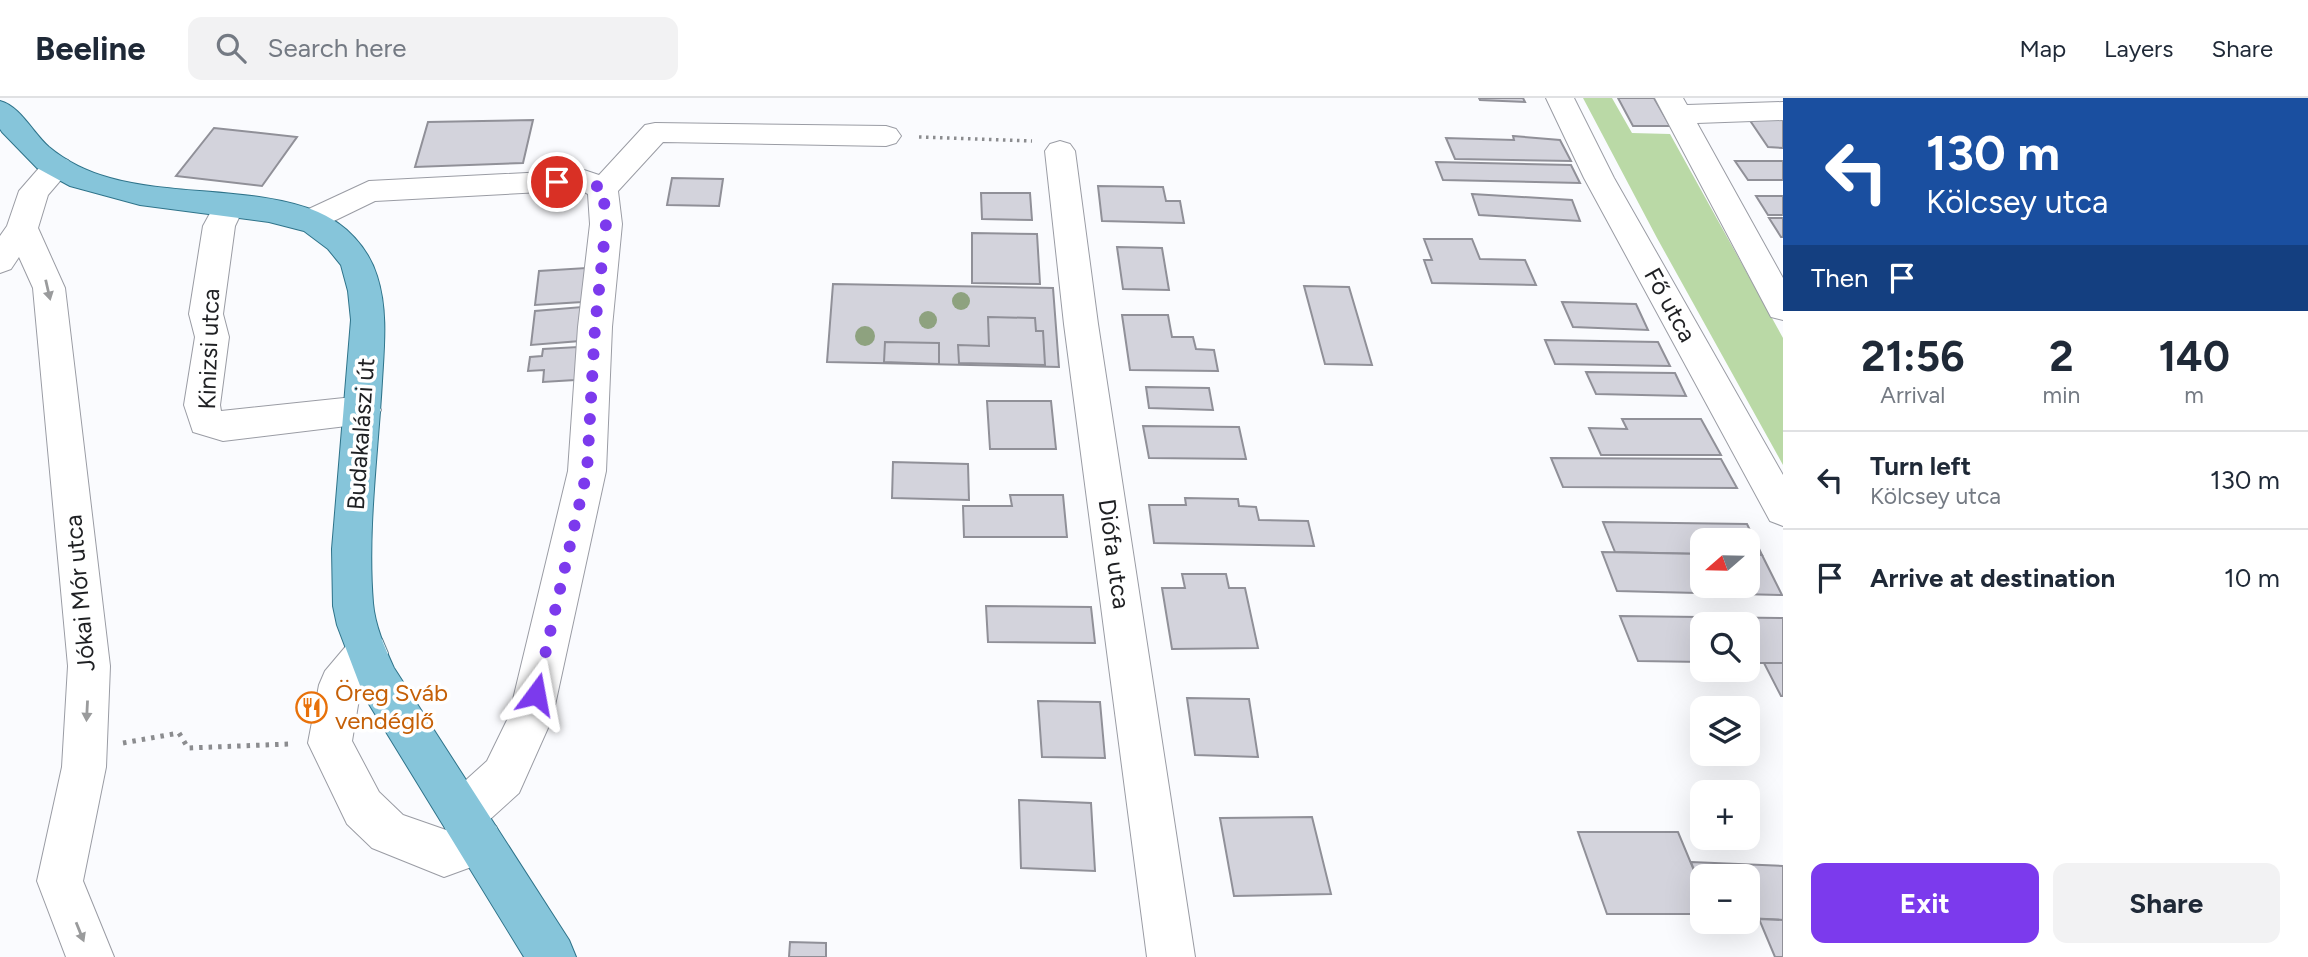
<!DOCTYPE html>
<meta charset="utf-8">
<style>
:root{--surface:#fff;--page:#f2f2f3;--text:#1f2937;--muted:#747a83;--line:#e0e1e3;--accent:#7c3aed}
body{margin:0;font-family:Figtree,sans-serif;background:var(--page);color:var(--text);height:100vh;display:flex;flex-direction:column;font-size:26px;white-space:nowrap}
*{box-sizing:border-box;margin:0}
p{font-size:23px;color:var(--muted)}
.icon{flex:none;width:38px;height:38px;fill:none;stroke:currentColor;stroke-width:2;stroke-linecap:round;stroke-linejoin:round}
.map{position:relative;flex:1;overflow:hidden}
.side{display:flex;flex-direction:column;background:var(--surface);width:525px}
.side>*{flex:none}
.guide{background:#1a4fa0;color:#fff;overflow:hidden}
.needle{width:46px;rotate:250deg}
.controls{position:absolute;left:1690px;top:430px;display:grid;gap:14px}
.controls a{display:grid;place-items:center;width:70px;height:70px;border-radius:14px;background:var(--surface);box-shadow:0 7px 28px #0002;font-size:35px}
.pin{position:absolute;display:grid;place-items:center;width:60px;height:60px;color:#fff;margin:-30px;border:4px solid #fff;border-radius:50%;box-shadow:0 2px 7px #0007}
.me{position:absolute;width:77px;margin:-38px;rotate:13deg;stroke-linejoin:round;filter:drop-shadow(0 0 5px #0008)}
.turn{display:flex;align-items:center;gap:24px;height:147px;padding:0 28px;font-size:32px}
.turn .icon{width:91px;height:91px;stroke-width:2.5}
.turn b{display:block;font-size:49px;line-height:60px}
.then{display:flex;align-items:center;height:66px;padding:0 28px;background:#0003;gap:14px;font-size:26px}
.eta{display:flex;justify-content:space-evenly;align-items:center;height:119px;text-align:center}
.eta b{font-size:42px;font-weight:700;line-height:49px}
.cta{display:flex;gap:14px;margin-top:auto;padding:14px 28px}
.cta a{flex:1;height:80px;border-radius:14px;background:var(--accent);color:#fff;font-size:28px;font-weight:700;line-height:80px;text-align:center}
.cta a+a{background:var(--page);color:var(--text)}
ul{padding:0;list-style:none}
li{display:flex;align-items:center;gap:21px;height:98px;padding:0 28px;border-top:2px solid var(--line)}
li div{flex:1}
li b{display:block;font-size:26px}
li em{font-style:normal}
header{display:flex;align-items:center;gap:42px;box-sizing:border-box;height:98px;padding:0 35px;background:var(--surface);border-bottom:2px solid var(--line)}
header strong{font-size:33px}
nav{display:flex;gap:38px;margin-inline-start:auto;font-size:24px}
.search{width:490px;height:63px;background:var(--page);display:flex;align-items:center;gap:18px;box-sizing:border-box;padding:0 24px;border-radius:14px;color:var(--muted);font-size:26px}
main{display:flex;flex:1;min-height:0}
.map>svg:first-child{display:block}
</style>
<header>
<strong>Beeline</strong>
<div class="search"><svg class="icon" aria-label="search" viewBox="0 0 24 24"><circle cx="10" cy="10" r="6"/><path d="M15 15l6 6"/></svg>Search here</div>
<nav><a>Map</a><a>Layers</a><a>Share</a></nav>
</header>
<main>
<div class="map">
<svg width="1783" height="859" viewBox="0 0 1783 859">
<rect width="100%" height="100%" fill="#fafbfe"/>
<polygon fill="#bad9a6" points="1583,0 1612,0 1632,35 1670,36 1783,240 1783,367 1657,140"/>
<g fill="#d3d3dc" stroke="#909098" stroke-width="2">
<polygon points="1479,0 1523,0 1525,4 1480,2"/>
<polygon points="1618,0 1654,0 1670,28 1633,28"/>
<polygon points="1749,21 1783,22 1783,50 1768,49"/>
<polygon points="533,22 523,65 415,69 428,24"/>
<polygon points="214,30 297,39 262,88 176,78"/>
<polygon points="1513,38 1560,42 1571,63 1455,61 1446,40 1514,42"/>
<polygon points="1735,63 1783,63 1783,82 1748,82"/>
<polygon points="1436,64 1571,67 1580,85 1443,82"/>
<polygon points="672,80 723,81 719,108 667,107"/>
<polygon points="1098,88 1163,89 1166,103 1180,103 1184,125 1102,123"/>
<polygon points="981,95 1030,95 1032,122 982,121"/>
<polygon points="1472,96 1572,102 1580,123 1479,117"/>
<polygon points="1756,98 1783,98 1783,117 1768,117"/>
<polygon points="1769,120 1783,120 1783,139 1781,139"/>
<polygon points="972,135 1037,136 1040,186 972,185"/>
<polygon points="1424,141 1472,141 1480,161 1525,162 1536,187 1432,185 1424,162 1432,162"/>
<polygon points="1117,149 1162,150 1169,192 1123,191"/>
<polygon points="586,170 582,204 535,207 539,173"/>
<polygon points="833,186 1053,190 1059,269 827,264"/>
<polygon points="1304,188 1349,189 1372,267 1325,266"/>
<polygon points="1562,204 1636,206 1648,232 1573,229"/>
<polygon points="582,209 580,243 531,247 535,213"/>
<polygon points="1122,217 1168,217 1172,239 1193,239 1196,251 1214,252 1218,273 1130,272"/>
<polygon points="988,219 1035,220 1036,233 1043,233 1045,267 959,265 958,247 989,248"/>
<polygon points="1545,242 1658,244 1670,268 1555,266"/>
<polygon points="885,244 939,245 939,266 884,264"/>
<polygon points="578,249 575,282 543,284 544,272 528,273 530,259 542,258 543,251"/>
<polygon points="1586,274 1675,275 1686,298 1596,296"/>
<polygon points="1146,289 1209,290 1213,312 1149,310"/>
<polygon points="987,303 1051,303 1056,351 990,351"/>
<polygon points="1622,321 1701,321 1721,357 1601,357 1589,330 1627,331"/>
<polygon points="1143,328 1239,329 1246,361 1149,360"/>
<polygon points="1551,360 1721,361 1737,390 1563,389"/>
<polygon points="893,364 968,366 969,402 892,400"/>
<polygon points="1010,397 1063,397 1067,439 964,439 963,408 1012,408"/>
<polygon points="1185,400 1238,401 1239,408 1256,409 1259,422 1308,423 1314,448 1154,445 1149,407 1186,407"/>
<polygon points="1603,424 1747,426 1762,457 1748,456 1748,443 1703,443 1703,456 1615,454"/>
<polygon points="1602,454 1703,456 1703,488 1748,488 1748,456 1762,457 1782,497 1617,493"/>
<polygon points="1182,476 1226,476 1229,490 1245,490 1258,550 1172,551 1162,490 1185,490"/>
<polygon points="986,508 1091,509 1095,545 988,544"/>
<polygon points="1620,518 1783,520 1783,565 1748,565 1748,527 1703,527 1703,564 1638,563"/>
<polygon points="1764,565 1783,565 1783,598 1781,598"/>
<polygon points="1187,600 1249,601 1258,659 1195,657"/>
<polygon points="1038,603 1100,604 1105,660 1042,659"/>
<polygon points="1019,702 1091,705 1095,773 1021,770"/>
<polygon points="1312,719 1331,796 1234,798 1220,720"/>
<polygon points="1578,734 1678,734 1703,794 1703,816 1607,816"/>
<polygon points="1691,764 1783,768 1783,822 1748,820 1748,779 1703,779 1703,794"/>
<polygon points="1759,821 1783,822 1783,859 1775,859"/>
<polygon points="790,844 826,845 826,859 789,859"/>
</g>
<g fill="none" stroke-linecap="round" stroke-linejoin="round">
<defs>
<g id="minor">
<polygon points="1546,0 1574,0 1614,80 1783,377 1783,428 1770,423 1584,80"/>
<polygon points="1655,0 1683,0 1687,7 1783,4 1783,22 1697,25 1783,180 1783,222 1771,219"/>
<polygon points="655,25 886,28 896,31 901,38 896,45 886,48 663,44 618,93 622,126 612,229 606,373 552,621 519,695 487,724 496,728 503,744 496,760 444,779 372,750 347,726 308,645 319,587 325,573 352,541 367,536 382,541 388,555 382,569 360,595 352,643 379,694 403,717 446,732 439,716 446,700 487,663 509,618 568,373 578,229 590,126 588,96 580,92 375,103 311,134 300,131 295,123 300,115 369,83 584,72 599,77 645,27"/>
<polygon points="1060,43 1070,46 1075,53 1098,226 1195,859 1147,859 1064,226 1045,53 1050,46"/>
<polygon points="57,59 68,62 72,69 48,97 38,130 65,190 110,568 106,669 83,783 114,859 66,859 37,783 62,669 68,568 33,190 19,159 11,171 0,175 0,138 7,128 19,93 46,62"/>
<polygon points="230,96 241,99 245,107 235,128 223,216 229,239 220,307 221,313 363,298 376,302 381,312 376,322 363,326 223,343 193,334 184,307 195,239 189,216 203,128 219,99"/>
</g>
<path id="major" d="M0,3C20,8 33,35 49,49C67,64 88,74 110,80C174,98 259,89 318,114C346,126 368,149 377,178C388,212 384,249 382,283C378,357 367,431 373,505C375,528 385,550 394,570L569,842L576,859H524L364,598L337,527L333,508L332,451L351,222L348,193L341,167L328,151L304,133L269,124L140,107L70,88L37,70L2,34L0,31Z"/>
</defs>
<use href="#minor" stroke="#9a9ca4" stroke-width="2"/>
<use href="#major" stroke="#2e738a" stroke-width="2"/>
<polyline stroke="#8b8c8f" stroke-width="3.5" stroke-dasharray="2.5 4.5" stroke-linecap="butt" points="919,39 1032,43"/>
<polyline stroke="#8b8c8f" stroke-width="5" stroke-dasharray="3.5 6" stroke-linecap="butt" points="123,645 179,635 188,650 291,646"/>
<use href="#minor" fill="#fff" fill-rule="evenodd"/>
<use href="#major" fill="#86c5da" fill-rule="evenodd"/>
</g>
<g fill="#8ea27f">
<circle cx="961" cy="203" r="9"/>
<circle cx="928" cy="222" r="9"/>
<circle cx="865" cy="238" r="10"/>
</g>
<defs><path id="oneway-solid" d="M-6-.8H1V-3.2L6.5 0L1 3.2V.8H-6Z" transform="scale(1.75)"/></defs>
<g fill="#9a9b9c">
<use href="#oneway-solid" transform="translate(48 192) rotate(77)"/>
<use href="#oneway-solid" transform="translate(87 613) rotate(93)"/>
<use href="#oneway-solid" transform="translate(80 834) rotate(68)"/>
</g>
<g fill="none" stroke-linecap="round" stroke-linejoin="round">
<polyline stroke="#7c3aed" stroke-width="12" stroke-dasharray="0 21.6" points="536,596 587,373 595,229 606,126 603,91 584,82 557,84"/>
</g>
<defs>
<symbol id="restaurant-ring" viewBox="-11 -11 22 22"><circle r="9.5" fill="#fff" stroke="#e8710a" stroke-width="1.5"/><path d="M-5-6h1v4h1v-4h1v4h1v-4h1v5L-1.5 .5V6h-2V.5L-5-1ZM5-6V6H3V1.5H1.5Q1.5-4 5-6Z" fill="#e8710a"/></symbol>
</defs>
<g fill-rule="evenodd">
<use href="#restaurant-ring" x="294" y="592" width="35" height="35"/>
</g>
<g text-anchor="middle" stroke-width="7" stroke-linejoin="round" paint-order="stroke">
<g font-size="24" fill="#1f2023" stroke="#fff">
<text transform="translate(1670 207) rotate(61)" y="8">Fő utca</text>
<text transform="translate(209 251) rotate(-88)" y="8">Kinizsi utca</text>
<text transform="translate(361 336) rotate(-86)" y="8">Budakalászi út</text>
<text transform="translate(1114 456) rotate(82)" y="8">Diófa utca</text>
<text transform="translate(80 495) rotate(-95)" y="8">Jókai Mór utca</text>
</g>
<g font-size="24" fill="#c56008" stroke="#fff" text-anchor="start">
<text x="335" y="603">Öreg Sváb<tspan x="335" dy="28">vendéglő</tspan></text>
</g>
</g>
</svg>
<div class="controls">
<a><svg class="needle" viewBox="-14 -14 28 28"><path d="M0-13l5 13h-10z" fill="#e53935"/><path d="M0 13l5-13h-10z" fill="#747a83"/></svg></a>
<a><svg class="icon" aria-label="search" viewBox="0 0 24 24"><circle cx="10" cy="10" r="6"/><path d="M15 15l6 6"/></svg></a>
<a><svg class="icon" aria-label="layers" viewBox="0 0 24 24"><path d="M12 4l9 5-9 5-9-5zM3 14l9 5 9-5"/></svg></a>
<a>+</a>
<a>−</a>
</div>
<div class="pin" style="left:557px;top:84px;background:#d93025"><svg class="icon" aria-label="arrive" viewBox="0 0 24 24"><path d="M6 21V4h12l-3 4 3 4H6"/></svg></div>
<svg class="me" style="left:536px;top:596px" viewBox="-20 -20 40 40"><path d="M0-17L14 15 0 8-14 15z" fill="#7c3aed" stroke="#fff" stroke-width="4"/></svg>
</div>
<section class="side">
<div class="guide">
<div class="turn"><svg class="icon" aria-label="left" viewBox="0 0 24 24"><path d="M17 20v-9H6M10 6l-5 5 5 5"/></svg><div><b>130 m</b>Kölcsey utca</div></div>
<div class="then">Then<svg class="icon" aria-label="arrive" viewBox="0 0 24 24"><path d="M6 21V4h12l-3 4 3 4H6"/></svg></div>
</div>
<div class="eta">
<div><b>21:56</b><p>Arrival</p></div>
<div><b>2</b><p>min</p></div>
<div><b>140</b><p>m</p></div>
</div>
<ul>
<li><svg class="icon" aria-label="left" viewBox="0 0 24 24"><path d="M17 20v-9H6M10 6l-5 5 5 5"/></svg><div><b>Turn left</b><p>Kölcsey utca</p></div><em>130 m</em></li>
<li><svg class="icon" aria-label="arrive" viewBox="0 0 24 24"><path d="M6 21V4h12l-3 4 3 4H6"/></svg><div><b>Arrive at destination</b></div><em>10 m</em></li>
</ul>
<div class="cta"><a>Exit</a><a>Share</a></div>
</section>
</main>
